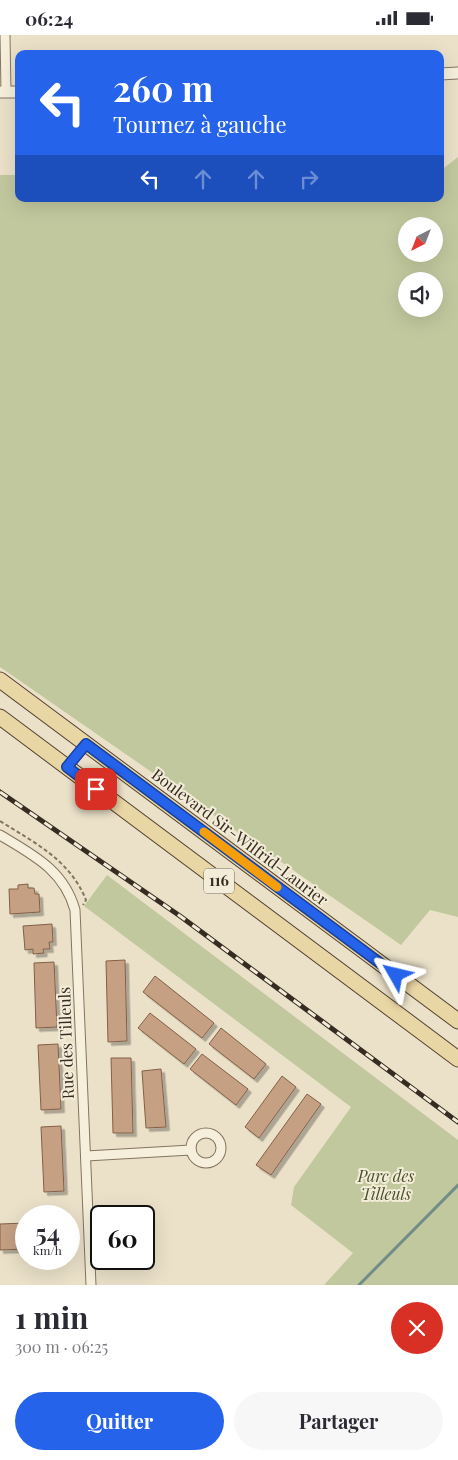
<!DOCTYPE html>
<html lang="fr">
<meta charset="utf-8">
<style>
:root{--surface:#fff;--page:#f7f7f7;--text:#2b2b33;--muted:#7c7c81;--accent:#2563eb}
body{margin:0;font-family:"Playfair Display",serif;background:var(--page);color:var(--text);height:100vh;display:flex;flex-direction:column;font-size:19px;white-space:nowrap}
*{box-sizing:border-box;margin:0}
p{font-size:16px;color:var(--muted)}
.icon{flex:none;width:28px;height:28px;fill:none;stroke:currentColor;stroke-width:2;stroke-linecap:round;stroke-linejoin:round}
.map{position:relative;height:1250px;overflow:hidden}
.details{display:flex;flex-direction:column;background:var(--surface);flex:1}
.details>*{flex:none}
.banner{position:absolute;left:15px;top:15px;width:429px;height:152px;border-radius:10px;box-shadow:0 5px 20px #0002;background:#2563eb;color:#fff;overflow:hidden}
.needle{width:32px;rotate:222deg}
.controls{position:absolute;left:398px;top:182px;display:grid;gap:10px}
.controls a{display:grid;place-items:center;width:45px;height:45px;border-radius:50%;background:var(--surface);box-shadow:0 5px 20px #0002;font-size:25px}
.speed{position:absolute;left:15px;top:1170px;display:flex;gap:10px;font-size:25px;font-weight:700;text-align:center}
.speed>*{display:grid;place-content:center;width:65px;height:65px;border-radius:50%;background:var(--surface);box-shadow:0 5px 20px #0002;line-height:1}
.speed small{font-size:12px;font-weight:400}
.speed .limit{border:2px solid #111;border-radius:8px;background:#fff;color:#111}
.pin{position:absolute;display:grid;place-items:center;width:42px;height:42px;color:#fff;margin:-21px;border-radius:10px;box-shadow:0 2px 8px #0006}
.me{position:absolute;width:55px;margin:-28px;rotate:307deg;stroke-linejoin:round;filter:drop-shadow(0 0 4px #0008)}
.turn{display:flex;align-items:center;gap:18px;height:105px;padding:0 15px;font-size:22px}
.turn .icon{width:65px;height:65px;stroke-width:2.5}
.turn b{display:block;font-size:35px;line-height:42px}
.lanes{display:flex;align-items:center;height:48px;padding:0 15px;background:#0003;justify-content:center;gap:25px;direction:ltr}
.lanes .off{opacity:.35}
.round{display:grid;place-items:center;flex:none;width:52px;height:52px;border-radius:26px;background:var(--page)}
.head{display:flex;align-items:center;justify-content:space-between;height:85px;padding:0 15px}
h1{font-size:30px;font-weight:700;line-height:38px}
.button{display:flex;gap:10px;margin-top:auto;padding:10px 15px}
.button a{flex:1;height:58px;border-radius:30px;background:var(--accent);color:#fff;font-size:20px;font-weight:700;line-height:58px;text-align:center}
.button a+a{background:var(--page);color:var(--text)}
.status{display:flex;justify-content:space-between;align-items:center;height:35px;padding:0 25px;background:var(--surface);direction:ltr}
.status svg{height:14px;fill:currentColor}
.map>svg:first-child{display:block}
</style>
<div class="status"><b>06:24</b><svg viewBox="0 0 49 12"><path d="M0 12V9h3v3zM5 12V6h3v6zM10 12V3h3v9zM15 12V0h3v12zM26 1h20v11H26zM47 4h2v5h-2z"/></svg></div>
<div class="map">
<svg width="458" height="1250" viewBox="0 0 458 1250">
<defs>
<filter id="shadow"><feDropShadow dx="3.5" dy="3.5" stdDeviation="0" flood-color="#0004"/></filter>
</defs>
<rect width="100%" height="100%" fill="#ebe1c9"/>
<g fill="#c2c89e" fill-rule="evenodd">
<path d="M458,122V882L430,875L401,910L0,632V140H19V164H440V136ZM406,191H434V219H406ZM406,246H434V274H406Z"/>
<polygon points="107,840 458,1105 458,1250 324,1250 353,1218 291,1170 294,1152 351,1072 84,871"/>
</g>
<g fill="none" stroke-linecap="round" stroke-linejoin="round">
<polyline stroke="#718d87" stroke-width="3" points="359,1250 458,1150"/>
</g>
<g fill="#c5a083" stroke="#826048" filter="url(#shadow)">
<polygon points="28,849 28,853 34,853 35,859 39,859 40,877 10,879 9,854 18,854 18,850"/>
<polygon points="52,889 53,907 49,907 50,914 43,914 44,918 33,919 33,914 25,915 23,891"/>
<polygon points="125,925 127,1006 108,1007 106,926"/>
<polygon points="54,927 57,992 36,993 34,928"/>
<polygon points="155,941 214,988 202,1003 143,957"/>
<polygon points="150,978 196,1014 184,1029 138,993"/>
<polygon points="221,993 266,1029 254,1044 209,1009"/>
<polygon points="58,1009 61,1074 41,1075 38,1010"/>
<polygon points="202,1019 248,1054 236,1070 190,1034"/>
<polygon points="111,1023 131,1023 133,1098 113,1098"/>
<polygon points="161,1034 166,1092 146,1093 142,1036"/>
<polygon points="282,1041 296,1052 259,1103 245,1092"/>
<polygon points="307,1059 321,1069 271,1140 256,1130"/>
<polygon points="61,1091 64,1156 44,1157 41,1092"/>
<polygon points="26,1188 26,1214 0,1215 0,1189"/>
</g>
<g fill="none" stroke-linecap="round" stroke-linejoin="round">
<defs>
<polyline id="service" points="70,729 83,712"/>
<g id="minor">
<polyline points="5,0 6,57"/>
<path d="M0,800C33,820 64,835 75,875L91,1250"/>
<circle cx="206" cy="1113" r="15"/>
<polyline points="86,1121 191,1115"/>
</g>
<g id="tertiary">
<polyline points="440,39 458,38"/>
<polyline points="0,57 19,57"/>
</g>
<g id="primary">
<polyline points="0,645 458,986"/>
<polyline points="0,682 458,1024"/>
</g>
</defs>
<use href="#service" stroke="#85745f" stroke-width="6"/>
<use href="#minor" stroke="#85745f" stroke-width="11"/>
<use href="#tertiary" stroke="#85745f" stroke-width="13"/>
<use href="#primary" stroke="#544333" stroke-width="17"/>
<path stroke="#85745f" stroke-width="2" stroke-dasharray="4 2.5" stroke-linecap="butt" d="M0,786C35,808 70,825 86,865L83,870"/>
<use href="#service" stroke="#f6efdc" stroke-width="4.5"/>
<use href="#minor" stroke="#f6efdc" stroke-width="9"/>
<use href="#tertiary" stroke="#f6efdc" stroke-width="11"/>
<use href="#primary" stroke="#e9d6a5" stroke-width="15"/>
<defs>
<polyline id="rail" points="0,757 180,881 458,1087"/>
</defs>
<use href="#rail" stroke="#372c21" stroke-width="5"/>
<use href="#rail" stroke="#f3ecd8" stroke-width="3" stroke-dasharray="9" stroke-linecap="butt"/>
</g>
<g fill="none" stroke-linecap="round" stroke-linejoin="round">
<defs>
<polyline id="route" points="96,754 67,732 86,709 396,940"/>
</defs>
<use href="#route" stroke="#184099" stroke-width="12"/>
<use href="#route" stroke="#2563eb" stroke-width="9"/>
<polyline stroke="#f59e0b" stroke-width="9" points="204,797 277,852"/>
</g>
<g text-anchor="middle" stroke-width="4" stroke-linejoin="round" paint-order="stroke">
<rect fill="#f3ecd8" stroke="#6f6658" stroke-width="1" x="204" y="833.5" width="30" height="25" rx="4"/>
<g font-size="15" font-weight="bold" fill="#372c21">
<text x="219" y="851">116</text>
</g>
<g font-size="16" fill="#372c21" stroke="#f3ecd8">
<text transform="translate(240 802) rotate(37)" y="6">Boulevard Sir-Wilfrid-Laurier</text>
<text transform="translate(66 1008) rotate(-92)" y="6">Rue des Tilleuls</text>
</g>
<g font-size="16" font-style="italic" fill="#47522a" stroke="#f3ecd8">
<text x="386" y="1147">Parc des<tspan x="386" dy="18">Tilleuls</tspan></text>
</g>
</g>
</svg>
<div class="controls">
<a><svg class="needle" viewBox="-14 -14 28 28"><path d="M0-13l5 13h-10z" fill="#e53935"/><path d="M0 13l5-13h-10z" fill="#7c7c81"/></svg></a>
<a><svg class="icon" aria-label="sound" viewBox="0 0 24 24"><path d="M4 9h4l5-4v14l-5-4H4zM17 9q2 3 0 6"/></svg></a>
</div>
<div class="speed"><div>54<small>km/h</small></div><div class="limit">60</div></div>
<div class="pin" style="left:96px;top:754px;background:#d93025"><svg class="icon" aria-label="arrive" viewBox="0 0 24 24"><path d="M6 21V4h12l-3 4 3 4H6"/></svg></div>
<svg class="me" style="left:396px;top:940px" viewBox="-20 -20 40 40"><path d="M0-17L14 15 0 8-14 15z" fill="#2563eb" stroke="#fff" stroke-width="4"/></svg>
<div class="banner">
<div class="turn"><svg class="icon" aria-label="left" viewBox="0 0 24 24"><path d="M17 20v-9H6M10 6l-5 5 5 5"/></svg><div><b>260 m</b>Tournez à gauche</div></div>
<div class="lanes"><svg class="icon" aria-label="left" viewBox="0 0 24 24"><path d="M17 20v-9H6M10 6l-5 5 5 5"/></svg><svg class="icon off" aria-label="ahead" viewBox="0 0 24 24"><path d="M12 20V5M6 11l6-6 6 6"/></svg><svg class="icon off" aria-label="ahead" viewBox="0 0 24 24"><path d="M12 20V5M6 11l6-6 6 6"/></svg><svg class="icon off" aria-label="right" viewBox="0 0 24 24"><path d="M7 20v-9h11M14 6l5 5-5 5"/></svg></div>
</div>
</div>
<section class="details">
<div class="head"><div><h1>1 min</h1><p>300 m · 06:25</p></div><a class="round" style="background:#d93025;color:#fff"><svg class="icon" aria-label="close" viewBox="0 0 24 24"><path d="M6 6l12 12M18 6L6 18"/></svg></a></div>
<div class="button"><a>Quitter</a><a>Partager</a></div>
</section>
